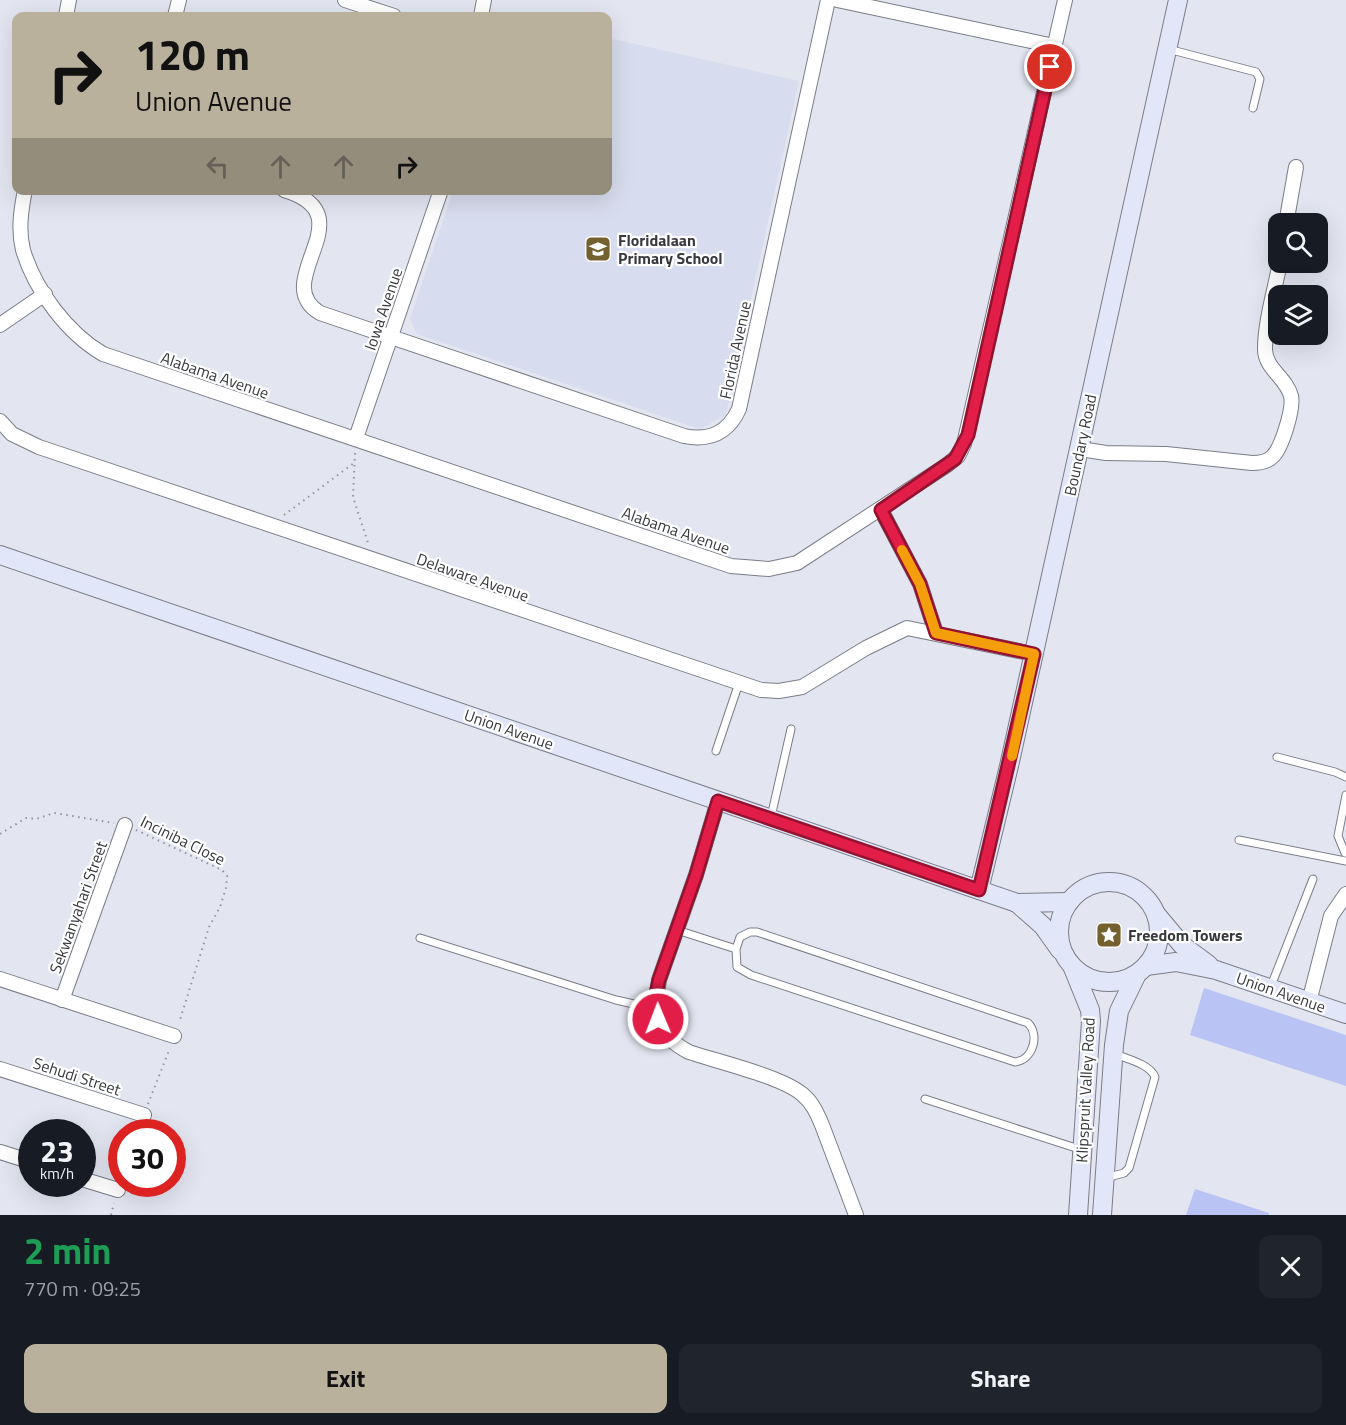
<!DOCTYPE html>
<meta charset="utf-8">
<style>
:root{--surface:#171b24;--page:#20242c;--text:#f1f3f6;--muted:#9ea1a6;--accent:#b9b19c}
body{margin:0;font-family:"Titillium Web",sans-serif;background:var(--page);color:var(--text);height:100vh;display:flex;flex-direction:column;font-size:22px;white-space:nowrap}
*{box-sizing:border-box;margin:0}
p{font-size:20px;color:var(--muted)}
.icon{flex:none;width:33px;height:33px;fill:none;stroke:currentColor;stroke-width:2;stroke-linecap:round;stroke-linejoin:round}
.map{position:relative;height:1215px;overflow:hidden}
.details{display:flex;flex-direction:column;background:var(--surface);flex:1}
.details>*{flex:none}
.guide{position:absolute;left:12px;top:12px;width:600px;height:183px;border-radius:12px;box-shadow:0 6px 24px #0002;background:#b9b19c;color:#111;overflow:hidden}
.tools{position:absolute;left:1268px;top:213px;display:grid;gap:12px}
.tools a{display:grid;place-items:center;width:60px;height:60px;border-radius:12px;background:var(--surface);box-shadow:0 6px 24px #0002;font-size:30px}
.speed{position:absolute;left:18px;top:1119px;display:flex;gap:12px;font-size:30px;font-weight:700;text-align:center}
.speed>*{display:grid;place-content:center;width:78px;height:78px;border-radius:50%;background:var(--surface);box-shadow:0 6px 24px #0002;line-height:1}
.speed small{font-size:15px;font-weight:400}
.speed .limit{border:9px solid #d22;background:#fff;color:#111}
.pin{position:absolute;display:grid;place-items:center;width:51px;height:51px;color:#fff;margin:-26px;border:3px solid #fff;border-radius:50%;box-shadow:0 2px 6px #0007}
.me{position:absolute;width:66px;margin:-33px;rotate:359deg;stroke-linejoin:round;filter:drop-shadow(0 0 4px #0008)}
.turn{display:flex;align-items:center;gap:21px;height:126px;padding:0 24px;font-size:27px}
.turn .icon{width:78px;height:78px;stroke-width:2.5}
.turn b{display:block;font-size:42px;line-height:51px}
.lanes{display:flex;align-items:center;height:57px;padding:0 24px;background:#0003;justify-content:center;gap:30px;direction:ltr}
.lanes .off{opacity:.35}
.round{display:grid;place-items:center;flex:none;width:63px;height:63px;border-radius:12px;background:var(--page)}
.headline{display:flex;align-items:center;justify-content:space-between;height:102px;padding:0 24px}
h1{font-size:36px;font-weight:700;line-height:45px;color:#1e9e55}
.cta{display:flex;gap:12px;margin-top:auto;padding:12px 24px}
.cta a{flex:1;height:69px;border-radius:12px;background:var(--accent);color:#111;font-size:24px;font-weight:700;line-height:69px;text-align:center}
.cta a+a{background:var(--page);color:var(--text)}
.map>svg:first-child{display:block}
</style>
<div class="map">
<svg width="1346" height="1215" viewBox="0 0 1346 1215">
<rect width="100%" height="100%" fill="#e3e6f1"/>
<polygon fill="#d7dcee" points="608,38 799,81 749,308 740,312 739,318 744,328 726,415 700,429 417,334 410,319 453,191 608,190"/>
<g fill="#b9c3f4">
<polygon points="1204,988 1346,1035 1346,1086 1190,1035"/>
<polygon points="1195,1189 1269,1213 1269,1215 1186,1215"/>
</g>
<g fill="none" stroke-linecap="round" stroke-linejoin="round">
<defs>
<g id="lane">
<polyline points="1168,49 1256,72 1260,79 1253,108"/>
<polyline points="716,751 739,683"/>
<polyline points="1277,757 1335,772 1346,777"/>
<polyline points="771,817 791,729"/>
<polyline points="1239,840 1346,861"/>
<polyline points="1345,853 1338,836 1346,795"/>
<path d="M677,930L736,949L740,937L750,932H757L1028,1023C1040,1035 1033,1060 1015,1062L751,975L737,967L736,949"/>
<polyline points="420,938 616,1000 656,1009"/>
<polyline points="1271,986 1313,879"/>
<polyline points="925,1099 1082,1150"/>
<path d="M1105,1178L1124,1173L1129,1168L1155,1077C1150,1064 1127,1059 1115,1054"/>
</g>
<g id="street">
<polyline points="345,0 394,16"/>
<polyline points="837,0 1054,46"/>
<polyline points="66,16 69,0"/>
<polyline points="175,16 179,0"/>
<polyline points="481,16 484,0"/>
<path d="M25,190C21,210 18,230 23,250C35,290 67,333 103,354L731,566L769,569L797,563L947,465L958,456L964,444L1065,0"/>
<path d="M284,190C369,215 267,281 320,313L684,436C710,441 728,433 739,409L828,0"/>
<polyline points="1286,224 1296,167"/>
<polyline points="0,325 45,294"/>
<polyline points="0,421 12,434 39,447 761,690 779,691 802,687 866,648 907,628 1034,654"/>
<polyline points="356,438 441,190"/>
<path d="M1080,449L1106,453L1166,454L1252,463C1260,463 1268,462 1273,456C1282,447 1294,408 1291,396C1286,377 1265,369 1265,349C1265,321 1275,290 1280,262"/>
<polyline points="881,510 920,584 936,633"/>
<path d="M718,801L696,875L659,980C653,1013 657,1036 689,1052C718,1062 780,1076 802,1094C812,1102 817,1113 822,1125L856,1215"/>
<polyline points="0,979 174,1036"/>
<polyline points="62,1000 125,825"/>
<polyline points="1309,1002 1331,916 1346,894"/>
<polyline points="0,1069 144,1115"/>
<polyline points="0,1152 32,1162"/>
<polyline points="82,1179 118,1190"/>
</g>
<g id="secondary">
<polyline points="0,555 1017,903 1069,902"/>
<circle cx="1109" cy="932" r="50"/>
<polyline points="979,890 1009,766 1178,0"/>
<polyline points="1017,903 1043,926 1060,950"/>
<polyline points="1156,914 1182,945 1209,965"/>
<polyline points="1146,966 1176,962 1216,970 1346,1014"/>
<polyline points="1073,968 1090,1010 1091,1021 1078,1215"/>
<polyline points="1102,1215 1114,1045 1119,1011 1137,974"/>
</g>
</defs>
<use href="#lane" stroke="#7b7d87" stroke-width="9"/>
<use href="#street" stroke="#7b7d87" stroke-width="16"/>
<use href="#secondary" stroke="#7b7d87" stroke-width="20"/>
<g stroke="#92949d" stroke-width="2" stroke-dasharray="1.5 4.5" stroke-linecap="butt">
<polyline points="355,453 353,497 368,543"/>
<polyline points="284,515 354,463"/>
<polyline points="136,830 222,870 227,876 226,888 220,907 209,927 179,1023"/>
<polyline points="0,834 26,818 36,819 54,813 114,823"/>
<polyline points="148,1104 170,1048"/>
<polyline points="111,1215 114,1203"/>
</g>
<use href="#lane" stroke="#fff" stroke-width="7"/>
<use href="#street" stroke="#fff" stroke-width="14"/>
<use href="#secondary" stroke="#e2e6f9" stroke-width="18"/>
</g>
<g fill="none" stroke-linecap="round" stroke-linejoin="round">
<defs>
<polyline id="route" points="658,1019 656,994 659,980 696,875 718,801 979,890 1034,654 936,633 920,584 881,510 955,459 968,435 1050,67"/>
</defs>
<use href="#route" stroke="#92132f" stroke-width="15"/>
<use href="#route" stroke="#e11d48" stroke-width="10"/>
<polyline stroke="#f59e0b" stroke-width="10" points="902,550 920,584 936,633 1034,654 1012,756"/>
</g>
<defs>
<symbol id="school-square" viewBox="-11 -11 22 22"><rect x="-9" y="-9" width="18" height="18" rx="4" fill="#74612f" stroke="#fff"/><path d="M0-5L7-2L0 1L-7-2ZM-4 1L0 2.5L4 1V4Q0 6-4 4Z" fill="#fff"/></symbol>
<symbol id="sight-square" viewBox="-11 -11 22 22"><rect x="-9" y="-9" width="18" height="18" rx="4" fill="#74612f" stroke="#fff"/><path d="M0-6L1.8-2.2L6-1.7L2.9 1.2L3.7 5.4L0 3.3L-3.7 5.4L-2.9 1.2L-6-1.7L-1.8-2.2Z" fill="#fff"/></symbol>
</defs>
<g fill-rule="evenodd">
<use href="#school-square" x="583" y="234" width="30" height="30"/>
<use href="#sight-square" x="1094" y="920" width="30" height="30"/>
</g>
<g text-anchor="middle" stroke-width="4.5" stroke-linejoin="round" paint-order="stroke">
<g font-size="16" font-weight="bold" fill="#38393e" stroke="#fff" text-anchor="start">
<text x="618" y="246">Floridalaan<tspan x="618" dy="18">Primary School</tspan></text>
<text x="1128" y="941">Freedom Towers</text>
</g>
<g font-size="16" fill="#38393e" stroke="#fff">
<text transform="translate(383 309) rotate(-71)" y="6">Iowa Avenue</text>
<text transform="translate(735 350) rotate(-78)" y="6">Florida Avenue</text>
<text transform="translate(215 375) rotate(19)" y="6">Alabama Avenue</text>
<text transform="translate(1080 445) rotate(-78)" y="6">Boundary Road</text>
<text transform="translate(676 530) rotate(19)" y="6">Alabama Avenue</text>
<text transform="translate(473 577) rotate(19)" y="6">Delaware Avenue</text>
<text transform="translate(509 729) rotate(19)" y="6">Union Avenue</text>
<text transform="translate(183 840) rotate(26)" y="6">Inciniba Close</text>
<text transform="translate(78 907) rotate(-70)" y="6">Sekwanyahari Street</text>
<text transform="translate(1281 992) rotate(19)" y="6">Union Avenue</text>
<text transform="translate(77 1076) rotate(18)" y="6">Sehudi Street</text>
<text transform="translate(1085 1090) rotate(-87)" y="6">Klipspruit Valley Road</text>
</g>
</g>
</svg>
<div class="tools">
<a><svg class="icon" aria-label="search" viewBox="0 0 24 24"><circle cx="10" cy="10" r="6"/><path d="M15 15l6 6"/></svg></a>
<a><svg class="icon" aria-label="layers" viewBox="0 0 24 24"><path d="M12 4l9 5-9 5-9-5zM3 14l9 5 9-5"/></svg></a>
</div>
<div class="speed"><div>23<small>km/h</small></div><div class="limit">30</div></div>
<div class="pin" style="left:1050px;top:67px;background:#d93025"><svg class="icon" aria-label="arrive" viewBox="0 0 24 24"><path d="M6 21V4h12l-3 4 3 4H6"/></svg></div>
<svg class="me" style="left:658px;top:1019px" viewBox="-20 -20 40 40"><circle r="17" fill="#e11d48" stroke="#fff" stroke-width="3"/><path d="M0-11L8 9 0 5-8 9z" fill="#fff"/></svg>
<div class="guide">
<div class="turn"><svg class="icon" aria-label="right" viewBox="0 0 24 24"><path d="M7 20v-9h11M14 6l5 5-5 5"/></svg><div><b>120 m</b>Union Avenue</div></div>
<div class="lanes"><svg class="icon off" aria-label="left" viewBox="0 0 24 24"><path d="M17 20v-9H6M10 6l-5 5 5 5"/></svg><svg class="icon off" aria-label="ahead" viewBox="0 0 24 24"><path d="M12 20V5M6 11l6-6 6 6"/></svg><svg class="icon off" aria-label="ahead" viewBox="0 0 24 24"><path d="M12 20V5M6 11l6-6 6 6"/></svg><svg class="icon" aria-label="right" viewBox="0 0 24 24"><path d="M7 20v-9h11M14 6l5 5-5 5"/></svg></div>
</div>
</div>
<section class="details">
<div class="headline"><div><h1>2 min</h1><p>770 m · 09:25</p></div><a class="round"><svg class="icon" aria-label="close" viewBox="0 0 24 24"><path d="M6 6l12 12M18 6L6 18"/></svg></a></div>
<div class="cta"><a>Exit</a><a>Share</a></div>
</section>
